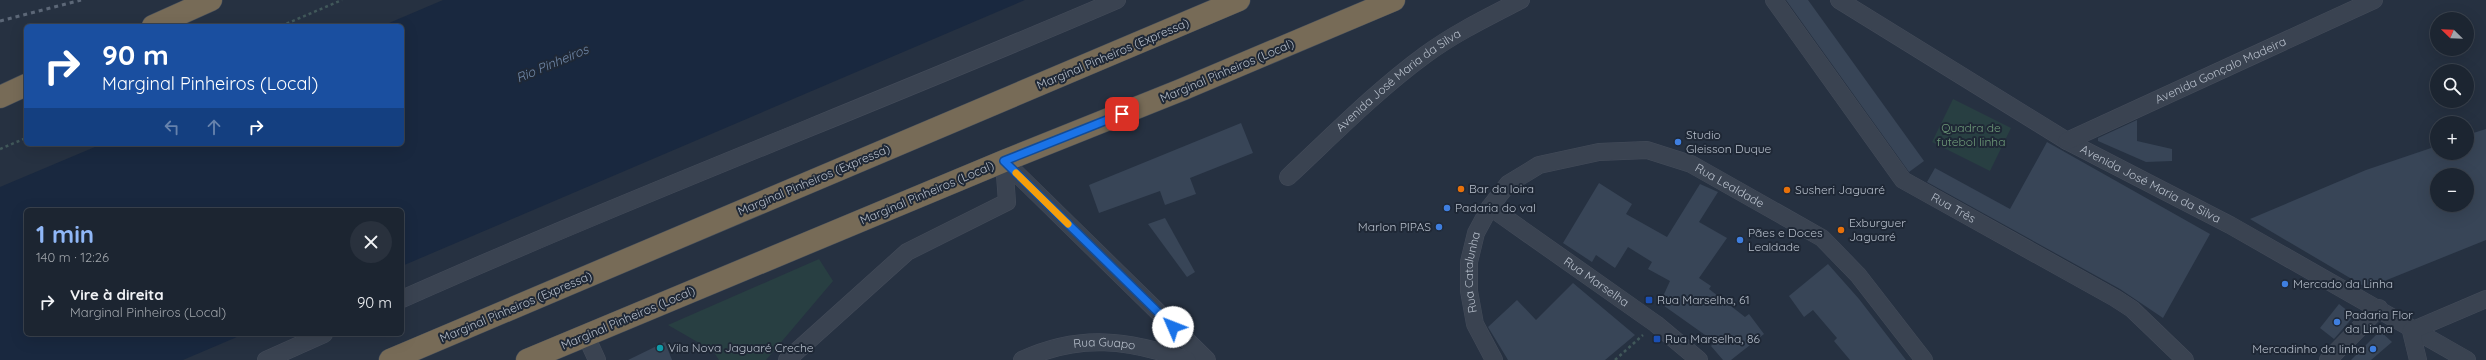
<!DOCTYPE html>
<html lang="pt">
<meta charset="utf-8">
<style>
:root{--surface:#1c2531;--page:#29313d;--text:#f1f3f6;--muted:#a0a5ab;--line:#3a424d;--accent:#90b7f7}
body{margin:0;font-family:Quicksand,sans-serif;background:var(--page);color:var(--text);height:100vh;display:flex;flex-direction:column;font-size:15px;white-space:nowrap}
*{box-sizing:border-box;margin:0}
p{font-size:13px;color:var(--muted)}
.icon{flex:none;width:22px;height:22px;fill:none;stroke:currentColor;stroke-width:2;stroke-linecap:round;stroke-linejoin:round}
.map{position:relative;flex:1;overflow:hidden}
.side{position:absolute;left:24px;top:208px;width:380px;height:128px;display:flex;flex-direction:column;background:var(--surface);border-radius:6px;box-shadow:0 4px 16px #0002,0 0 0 1px var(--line)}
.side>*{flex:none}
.top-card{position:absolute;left:24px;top:24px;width:380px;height:122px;border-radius:6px;box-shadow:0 4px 16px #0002,0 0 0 1px var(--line);background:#1a4fa0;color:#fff;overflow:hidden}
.needle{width:26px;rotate:293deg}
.tools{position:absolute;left:2430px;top:12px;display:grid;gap:8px}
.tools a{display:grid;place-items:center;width:44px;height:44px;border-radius:50%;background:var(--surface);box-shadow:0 4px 16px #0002,0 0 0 1px var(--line);font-size:20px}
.pin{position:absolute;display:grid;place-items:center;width:34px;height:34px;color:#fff;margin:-17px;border-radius:8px;box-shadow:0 2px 6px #0006}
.me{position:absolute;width:44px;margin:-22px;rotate:314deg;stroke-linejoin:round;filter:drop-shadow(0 0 3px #0008)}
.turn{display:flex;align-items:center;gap:14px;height:84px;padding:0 12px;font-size:18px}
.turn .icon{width:52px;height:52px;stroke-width:2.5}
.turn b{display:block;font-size:28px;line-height:34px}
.lanes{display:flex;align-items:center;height:38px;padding:0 12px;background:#0003;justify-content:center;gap:20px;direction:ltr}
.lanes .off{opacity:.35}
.round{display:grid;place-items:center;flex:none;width:42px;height:42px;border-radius:21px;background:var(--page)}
.overview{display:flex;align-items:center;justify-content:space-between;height:68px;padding:0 12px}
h1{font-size:24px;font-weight:800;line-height:30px;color:var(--accent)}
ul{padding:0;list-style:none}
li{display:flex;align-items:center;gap:12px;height:52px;padding:0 12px}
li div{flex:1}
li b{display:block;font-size:15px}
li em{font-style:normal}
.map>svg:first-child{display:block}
</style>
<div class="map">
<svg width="2486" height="360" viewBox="0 0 2486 360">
<rect width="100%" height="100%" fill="#263141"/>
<g fill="#283f42">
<polygon points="1953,99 2011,128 1990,171 1932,142"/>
<polygon points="819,259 833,281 766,360 719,360 713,351 668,325"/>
</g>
<polygon fill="#19283f" points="443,0 1025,0 402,266 402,210 26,210 26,334 244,334 183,360 0,360 0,187 102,144 402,144 402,26 382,26"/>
<g fill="#384557" fill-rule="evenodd">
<polygon points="1786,0 1808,0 1924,161 1909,172"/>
<polygon points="2137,120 2137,141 2172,149 2172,161 2146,162 2098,141 2098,138"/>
<polygon points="1241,123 1253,153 1190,178 1196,194 1165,205 1160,191 1099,213 1089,185"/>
<path d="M2486,129V240L2367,288L2250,219L2366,170L2437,146V153H2467V135ZM2437,175H2467V205H2437Z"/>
<polygon points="2047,142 2210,234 2163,318 2120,289 1927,182 1935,168 2010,209"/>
<polygon points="1599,183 1632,204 1626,214 1667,237 1700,184 1718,192 1699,222 1727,238 1699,278 1711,286 1709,289 1745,317 1749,314 1764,334 1731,360 1723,360 1711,346 1715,342 1660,303 1670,281 1648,269 1652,262 1628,247 1615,268 1596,255 1592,262 1563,243"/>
<polygon points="1165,218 1195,272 1187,277 1148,224"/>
<polygon points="1828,264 1859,299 1906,360 1850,360 1834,341 1837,338 1813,310 1804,317 1789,296"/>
<polygon points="1573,283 1635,335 1605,360 1508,360 1488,327 1517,300 1536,320"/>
<polygon points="2339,304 2354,316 2334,339 2320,328"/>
<polygon points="2380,331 2392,342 2371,360 2351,360"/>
<polygon points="665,342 672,360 628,360"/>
</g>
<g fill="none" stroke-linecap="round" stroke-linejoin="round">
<defs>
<g id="minor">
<path id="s1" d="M1774,0L1903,180L2115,298L2132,309L2185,360"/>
<path id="s2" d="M1839,0L2067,141L2230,225L2467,360"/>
<path id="s3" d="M2067,141L2374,0"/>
<polyline points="1004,161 1207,360"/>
<path id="s4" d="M1288,177C1333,135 1376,91 1425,55C1455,33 1488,17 1521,0"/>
<path id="s5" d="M1490,207L1656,324L1699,360"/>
<path d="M402,299C638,194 880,102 1117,0"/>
<polyline points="586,336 597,360"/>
<polyline points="266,360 324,334"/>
<polyline points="787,360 907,252 1007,202 1004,161"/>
<path id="s6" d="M1022,360C1080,333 1129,340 1187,360"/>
<path id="s7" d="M1494,360L1475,324L1469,291V262L1476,233L1490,207L1508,184L1539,165L1599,152L1647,150L1691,164L1822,238L1858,275L1924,360"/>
<polyline points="2328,360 2379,308"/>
<polyline points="2418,360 2411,331 2486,299"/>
</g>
<g id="highway">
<polyline points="153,26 211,0"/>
<polyline points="0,97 26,85"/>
<polyline points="390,360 1239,0"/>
<polyline points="527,360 1004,161 1181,90 1394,0"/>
</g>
</defs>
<use href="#minor" stroke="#444c5a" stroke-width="18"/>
<use href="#highway" stroke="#454e5b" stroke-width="23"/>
<g stroke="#41585a" stroke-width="2.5" stroke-dasharray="3 3" stroke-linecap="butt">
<polyline points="281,26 342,0"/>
<polyline points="0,149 26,138"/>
<polyline points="1615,360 1643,335"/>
</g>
<use href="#minor" stroke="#3a4351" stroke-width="17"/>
<use href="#highway" stroke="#776b57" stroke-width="22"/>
<polyline stroke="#5c6777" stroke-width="3" stroke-dasharray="4 4" stroke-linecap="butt" points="0,21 81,0"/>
</g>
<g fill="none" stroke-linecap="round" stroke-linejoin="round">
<defs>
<polyline id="route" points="1122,114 1004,161 1173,327"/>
</defs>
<use href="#route" stroke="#114b97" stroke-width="10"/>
<use href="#route" stroke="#1a73e8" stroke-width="7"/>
<polyline stroke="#f59e0b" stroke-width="7" points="1016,173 1068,224"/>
</g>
<g fill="#3f7fe0" stroke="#1f2836" stroke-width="1.5">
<circle cx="1678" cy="142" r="4"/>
<circle cx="1447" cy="208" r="4"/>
<circle cx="1439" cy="227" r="4"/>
<circle cx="1740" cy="240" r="4"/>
<circle cx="2285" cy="284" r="4"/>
<circle cx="2337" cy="322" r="4"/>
<circle cx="2373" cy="349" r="4"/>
</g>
<g fill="#e8710a" stroke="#1f2836" stroke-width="1.5">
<circle cx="1461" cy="189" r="4"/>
<circle cx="1787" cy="190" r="4"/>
<circle cx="1841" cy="230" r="4"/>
</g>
<g fill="#1a4fb4" stroke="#1f2836" stroke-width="1.5">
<rect x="1645" y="296" width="8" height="8" rx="2"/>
<rect x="1653" y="335" width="8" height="8" rx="2"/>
</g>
<circle fill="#0f9aa8" stroke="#1f2836" stroke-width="1.5" cx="660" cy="348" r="4"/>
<g text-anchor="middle" stroke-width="4" stroke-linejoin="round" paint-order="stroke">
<g font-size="12" fill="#b7bfcb" stroke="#1f2836">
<text transform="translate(1113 54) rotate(-23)" y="4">Marginal Pinheiros (Expressa)</text>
<text dy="4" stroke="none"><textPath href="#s3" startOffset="169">Avenida Gonçalo Madeira</textPath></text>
<text transform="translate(1227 71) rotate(-23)" y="4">Marginal Pinheiros (Local)</text>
<text dy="4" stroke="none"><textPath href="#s4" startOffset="147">Avenida José Maria da Silva</textPath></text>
<text transform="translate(814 180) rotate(-23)" y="4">Marginal Pinheiros (Expressa)</text>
<text dy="4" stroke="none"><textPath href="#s2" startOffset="362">Avenida José Maria da Silva</textPath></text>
<text dy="4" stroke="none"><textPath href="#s7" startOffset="428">Rua Lealdade</textPath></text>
<text transform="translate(927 193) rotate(-23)" y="4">Marginal Pinheiros (Local)</text>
<text dy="4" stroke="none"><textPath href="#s1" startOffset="279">Rua Três</textPath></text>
<text dy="4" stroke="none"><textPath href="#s7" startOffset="93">Rua Catalunha</textPath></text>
<text dy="4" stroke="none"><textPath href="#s5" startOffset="130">Rua Marselha</textPath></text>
<text transform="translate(516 307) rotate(-23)" y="4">Marginal Pinheiros (Expressa)</text>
<text transform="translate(628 318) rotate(-23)" y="4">Marginal Pinheiros (Local)</text>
<text dy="4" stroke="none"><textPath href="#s6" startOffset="85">Rua Guapo</textPath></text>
</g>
<g font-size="12" fill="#6f9b79" stroke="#1f2836">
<text x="1971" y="132">Quadra de<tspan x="1971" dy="14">futebol linha</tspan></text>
</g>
<g font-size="12" fill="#b7bfcb" stroke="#1f2836" text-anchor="start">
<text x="1686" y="139">Studio<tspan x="1686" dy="14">Gleisson Duque</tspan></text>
<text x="1469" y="193">Bar da loira</text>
<text x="1795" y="194">Susheri Jaguaré</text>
<text x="1455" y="212">Padaria do val</text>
<text x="1849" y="227">Exburguer<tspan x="1849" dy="14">Jaguaré</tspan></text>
<text x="1431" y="231" text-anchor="end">Marlon PIPAS</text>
<text x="1748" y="237">Pães e Doces<tspan x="1748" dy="14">Lealdade</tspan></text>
<text x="2293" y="288">Mercado da Linha</text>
<text x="1657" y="304">Rua Marselha, 61</text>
<text x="2345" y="319">Padaria Flor<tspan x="2345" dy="14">da Linha</tspan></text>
<text x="1665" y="343">Rua Marselha, 86</text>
<text x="668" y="352">Vila Nova Jaguaré Creche</text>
<text x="2365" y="353" text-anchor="end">Mercadinho da linha</text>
</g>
<g font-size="13" font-style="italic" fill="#7189a9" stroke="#1f2836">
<text transform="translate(552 63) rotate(-23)" y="5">Rio Pinheiros</text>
</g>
</g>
</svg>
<div class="tools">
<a><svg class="needle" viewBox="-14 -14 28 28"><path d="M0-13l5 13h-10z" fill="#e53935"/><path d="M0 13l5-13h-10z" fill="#a0a5ab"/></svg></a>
<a><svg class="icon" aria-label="search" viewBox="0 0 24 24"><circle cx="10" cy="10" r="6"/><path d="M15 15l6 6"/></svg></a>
<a>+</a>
<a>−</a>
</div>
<div class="pin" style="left:1122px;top:114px;background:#d93025"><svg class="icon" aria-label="arrive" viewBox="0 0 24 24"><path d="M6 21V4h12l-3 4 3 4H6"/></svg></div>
<svg class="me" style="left:1173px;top:327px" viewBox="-20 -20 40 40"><circle r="19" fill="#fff"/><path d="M0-13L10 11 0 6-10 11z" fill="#1a73e8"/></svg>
<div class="top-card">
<div class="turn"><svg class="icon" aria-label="right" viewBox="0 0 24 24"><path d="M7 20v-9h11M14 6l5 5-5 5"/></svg><div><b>90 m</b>Marginal Pinheiros (Local)</div></div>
<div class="lanes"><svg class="icon off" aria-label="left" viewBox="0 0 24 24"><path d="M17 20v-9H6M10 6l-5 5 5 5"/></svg><svg class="icon off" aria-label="ahead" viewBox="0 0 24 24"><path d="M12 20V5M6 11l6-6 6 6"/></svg><svg class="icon" aria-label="right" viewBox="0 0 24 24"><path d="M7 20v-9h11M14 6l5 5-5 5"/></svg></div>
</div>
<section class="side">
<div class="overview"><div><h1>1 min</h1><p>140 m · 12:26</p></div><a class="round"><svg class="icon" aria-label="close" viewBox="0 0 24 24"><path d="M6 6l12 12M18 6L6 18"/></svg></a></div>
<ul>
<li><svg class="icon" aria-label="right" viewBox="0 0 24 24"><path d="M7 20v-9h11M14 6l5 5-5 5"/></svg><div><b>Vire à direita</b><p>Marginal Pinheiros (Local)</p></div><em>90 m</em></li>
</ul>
</section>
</div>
